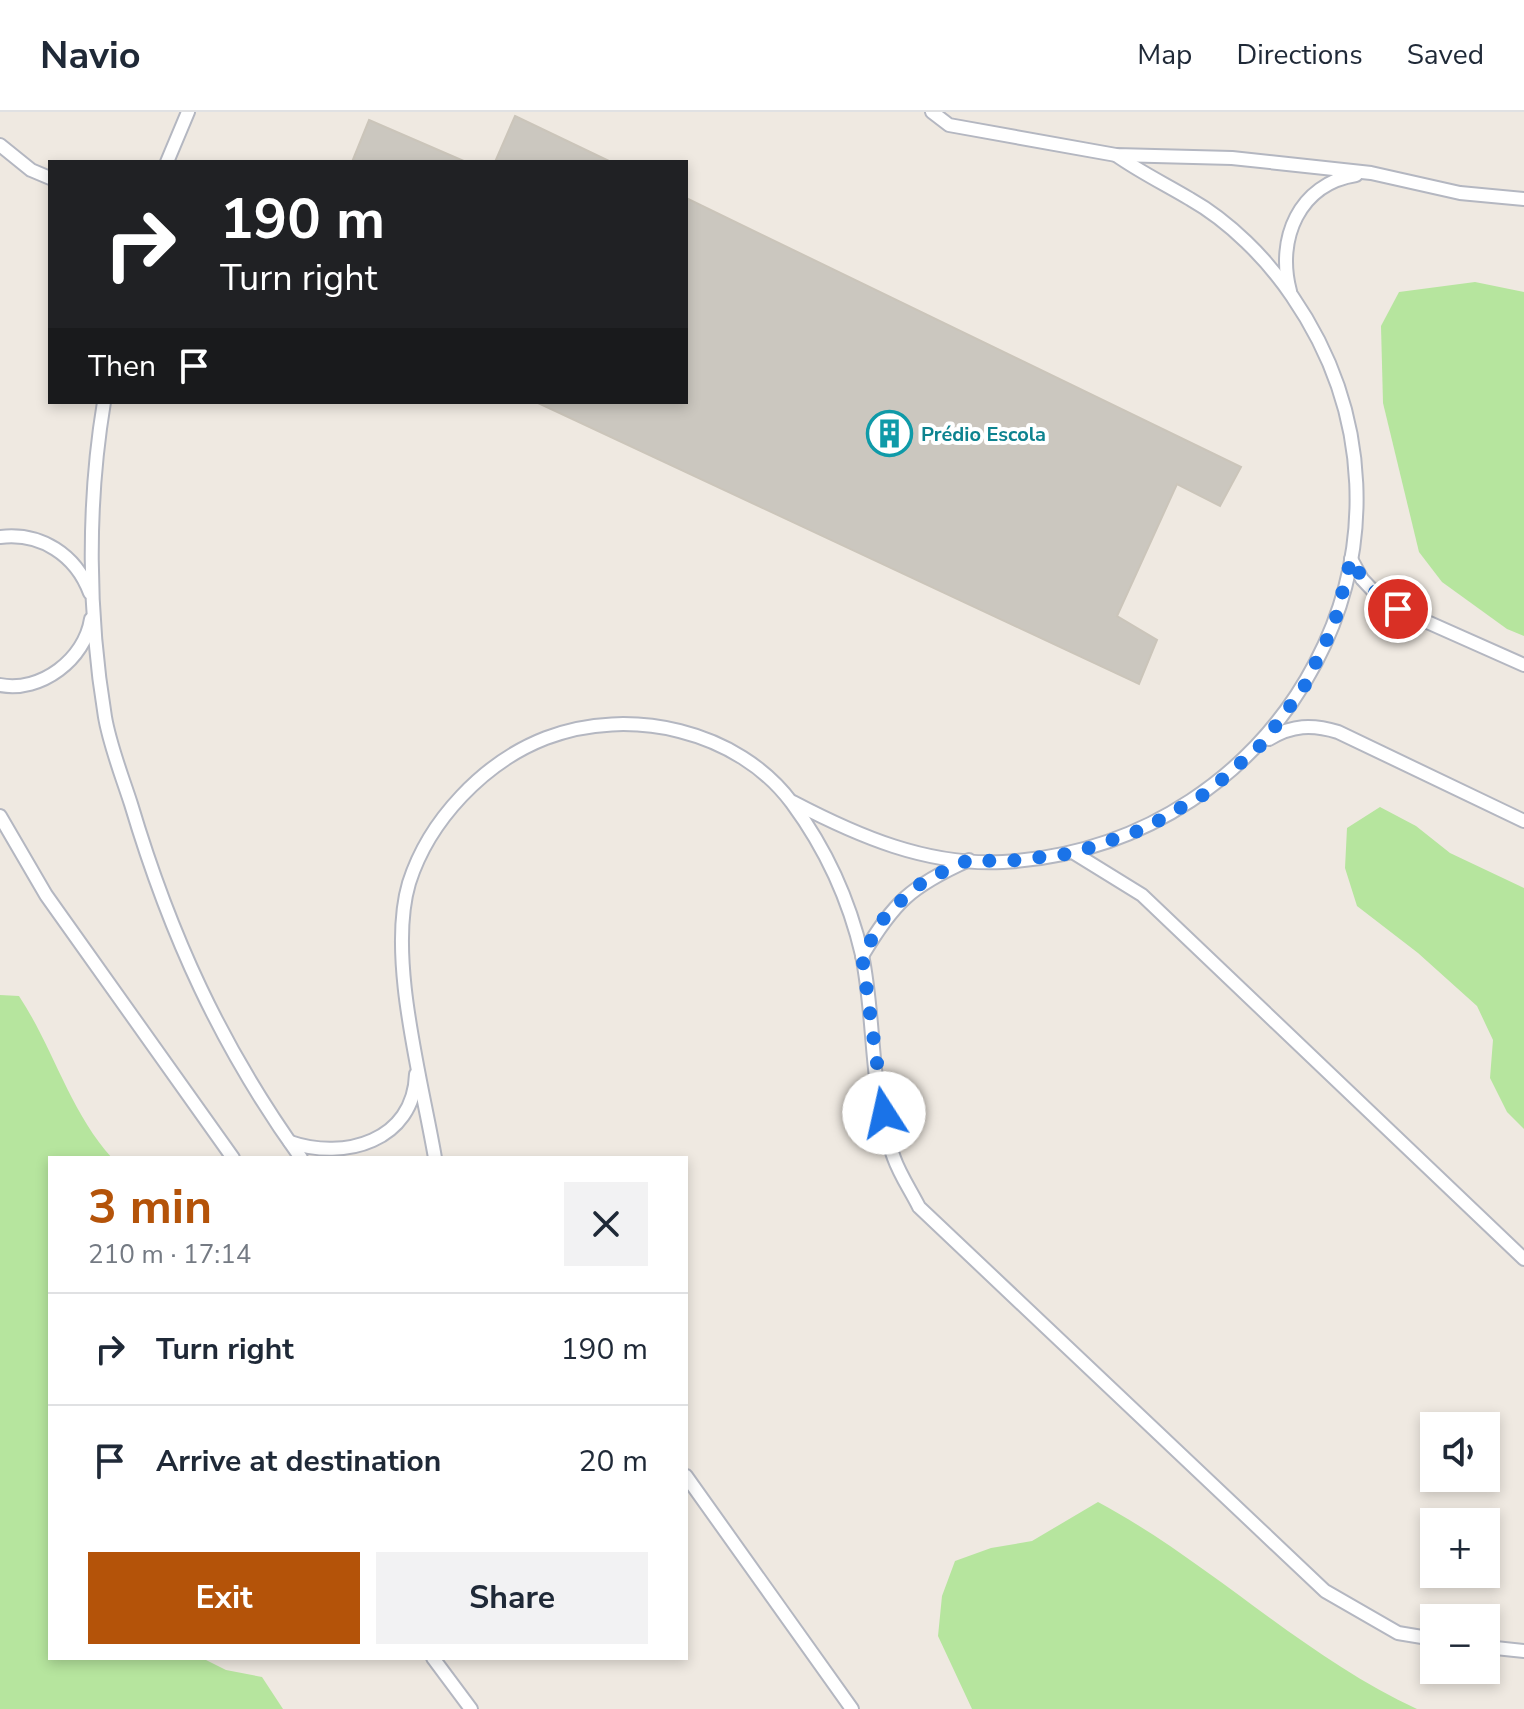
<!DOCTYPE html>
<meta charset="utf-8">
<style>
:root{--surface:#fff;--page:#f2f2f3;--text:#1f2937;--muted:#747a83;--line:#e0e1e3;--accent:#b45309}
body{margin:0;font-family:"Nunito Sans",sans-serif;background:var(--page);color:var(--text);height:100vh;display:flex;flex-direction:column;font-size:30px;white-space:nowrap}
*{box-sizing:border-box;margin:0}
p{font-size:26px;color:var(--muted)}
.icon{flex:none;width:44px;height:44px;fill:none;stroke:currentColor;stroke-width:2;stroke-linecap:round;stroke-linejoin:round}
.map{position:relative;flex:1;overflow:hidden}
.panel{position:absolute;left:48px;top:1044px;width:640px;height:504px;display:flex;flex-direction:column;background:var(--surface);border-radius:0px;box-shadow:0 4px 12px #0003}
.panel>*{flex:none}
.top-card{position:absolute;left:48px;top:48px;width:640px;height:244px;border-radius:0px;box-shadow:0 4px 12px #0003;background:#202124;color:#fff;overflow:hidden}
.buttons{position:absolute;left:1420px;top:1300px;display:grid;gap:16px}
.buttons a{display:grid;place-items:center;width:80px;height:80px;border-radius:0px;background:var(--surface);box-shadow:0 4px 12px #0003;font-size:40px}
.pin{position:absolute;display:grid;place-items:center;width:68px;height:68px;color:#fff;margin:-34px;border:4px solid #fff;border-radius:50%;box-shadow:0 2px 8px #0007}
.me{position:absolute;width:88px;margin:-44px;rotate:350deg;stroke-linejoin:round;filter:drop-shadow(0 0 6px #0008)}
.turn{display:flex;align-items:center;gap:28px;height:168px;padding:0 40px;font-size:36px}
.turn .icon{width:104px;height:104px;stroke-width:2.5}
.turn b{display:block;font-size:56px;line-height:68px}
.then{display:flex;align-items:center;height:76px;padding:0 40px;background:#0003;gap:16px;font-size:30px}
.round{display:grid;place-items:center;flex:none;width:84px;height:84px;border-radius:0px;background:var(--page)}
.summary{display:flex;align-items:center;justify-content:space-between;height:136px;padding:0 40px}
h1{font-size:48px;font-weight:700;line-height:60px;color:var(--accent)}
.cta{display:flex;gap:16px;margin-top:auto;padding:16px 40px}
.cta a{flex:1;height:92px;border-radius:0px;background:var(--accent);color:#fff;font-size:32px;font-weight:700;line-height:92px;text-align:center}
.cta a+a{background:var(--page);color:var(--text)}
ul{padding:0;list-style:none}
li{display:flex;align-items:center;gap:24px;height:112px;padding:0 40px;border-top:2px solid var(--line)}
li div{flex:1}
li b{display:block;font-size:30px}
li em{font-style:normal}
header{display:flex;align-items:center;gap:48px;box-sizing:border-box;height:112px;padding:0 40px;background:var(--surface);border-bottom:2px solid var(--line)}
header strong{font-size:38px}
nav{display:flex;gap:44px;margin-inline-start:auto;font-size:28px}
.map>svg:first-child{display:block}
</style>
<header>
<strong>Navio</strong>
<nav><a>Map</a><a>Directions</a><a>Saved</a></nav>
</header>
<div class="map">
<svg width="1524" height="1597" viewBox="0 0 1524 1597">
<rect width="100%" height="100%" fill="#efe9e1"/>
<g fill="#b6e59e">
<polygon points="1475,170 1524,180 1524,524 1507,517 1442,470 1419,440 1383,291 1381,214 1399,180"/>
<polygon points="1380,695 1416,714 1450,741 1524,776 1524,1017 1507,1000 1490,966 1493,928 1477,894 1418,841 1357,794 1345,756 1347,716"/>
<path d="M0,883L19,884C54,937 69,998 112,1046H50V1546H202L226,1558L262,1565L283,1597H0Z"/>
<path d="M1098,1390C1210,1450 1301,1543 1417,1597H972L938,1524L942,1484L955,1449L991,1436L1032,1429Z"/>
</g>
<g fill="#cbc7bf" stroke="#cbc5ba" stroke-width="2">
<polygon points="515,4 611,50 495,50"/>
<polygon points="369,8 466,50 352,50"/>
<polygon points="686,86 1241,355 1220,394 1177,372 1117,504 1157,528 1139,572 536,290 686,290"/>
</g>
<g fill="none" stroke-linecap="round" stroke-linejoin="round">
<defs>
<g id="lane">
<polyline points="932,0 949,13 1116,43 1232,46 1371,61 1460,81 1524,87"/>
<polyline points="0,33 31,58 50,66"/>
<polyline points="167,50 188,0"/>
<path d="M1290,179C1276,127 1299,72 1356,63"/>
<path d="M104,290C87,392 88,503 105,605C110,634 122,664 131,692C170,823 221,935 301,1046"/>
<path d="M0,425C41,420 76,443 90,481"/>
<polyline points="1351,447 1362,467 1378,484 1398,497 1524,553"/>
<path d="M0,573C41,581 85,547 91,507"/>
<path d="M1269,627C1292,613 1312,612 1338,620L1524,709"/>
<path d="M793,690C858,724 927,754 1003,750C1286,734 1457,424 1292,184C1267,147 1229,109 1190,87C1165,72 1140,60 1116,43"/>
<polyline points="0,704 46,783 233,1046"/>
<polyline points="1074,741 1142,783 1524,1147"/>
<path d="M862,844C894,790 911,774 969,748"/>
<path d="M290,1030C344,1049 414,1029 416,962"/>
<path d="M435,1046C422,969 387,845 409,771C429,708 484,650 546,626C629,594 738,618 792,691C826,737 849,787 862,843C876,910 869,982 894,1046C900,1063 911,1079 919,1095L1325,1479L1398,1521L1434,1527"/>
<polyline points="686,1364 852,1597"/>
<polyline points="1486,1535 1524,1539"/>
<polyline points="433,1546 471,1597"/>
</g>
</defs>
<use href="#lane" stroke="#b4b7c1" stroke-width="16"/>
<use href="#lane" stroke="#fff" stroke-width="12"/>
</g>
<g fill="none" stroke-linecap="round" stroke-linejoin="round">
<path stroke="#1a73e8" stroke-width="14" stroke-dasharray="0 25.2" d="M884,1001L862,844L887,801L925,768L971,747L1001,750L1074,741L1144,717L1208,680L1263,631L1304,575L1334,513L1351,447C1363,470 1376,483 1398,497"/>
</g>
<defs>
<symbol id="building-ring" viewBox="-11 -11 22 22"><circle r="9.5" fill="#fff" stroke="#0f9aa8" stroke-width="1.5"/><path d="M-4-6H4V6H1V3H-1V6H-4ZM-2.5-4.3h1.7v1.8h-1.7ZM.8-4.3h1.7v1.8H.8ZM-2.5-1h1.7V.8h-1.7ZM.8-1h1.7V.8H.8Z" fill="#0f9aa8"/></symbol>
</defs>
<g fill-rule="evenodd">
<use href="#building-ring" x="864" y="296" width="51" height="51"/>
</g>
<g text-anchor="middle" stroke-width="8" stroke-linejoin="round" paint-order="stroke">
<g font-size="20" font-weight="bold" fill="#0d838f" stroke="#fff" text-anchor="start">
<text x="921" y="329">Prédio Escola</text>
</g>
</g>
</svg>
<div class="buttons">
<a><svg class="icon" aria-label="sound" viewBox="0 0 24 24"><path d="M4 9h4l5-4v14l-5-4H4zM17 9q2 3 0 6"/></svg></a>
<a>+</a>
<a>−</a>
</div>
<div class="pin" style="left:1398px;top:497px;background:#d93025"><svg class="icon" aria-label="arrive" viewBox="0 0 24 24"><path d="M6 21V4h12l-3 4 3 4H6"/></svg></div>
<svg class="me" style="left:884px;top:1001px" viewBox="-20 -20 40 40"><circle r="19" fill="#fff"/><path d="M0-13L10 11 0 6-10 11z" fill="#1a73e8"/></svg>
<div class="top-card">
<div class="turn"><svg class="icon" aria-label="right" viewBox="0 0 24 24"><path d="M7 20v-9h11M14 6l5 5-5 5"/></svg><div><b>190 m</b>Turn right</div></div>
<div class="then">Then<svg class="icon" aria-label="arrive" viewBox="0 0 24 24"><path d="M6 21V4h12l-3 4 3 4H6"/></svg></div>
</div>
<section class="panel">
<div class="summary"><div><h1>3 min</h1><p>210 m · 17:14</p></div><a class="round"><svg class="icon" aria-label="close" viewBox="0 0 24 24"><path d="M6 6l12 12M18 6L6 18"/></svg></a></div>
<ul>
<li><svg class="icon" aria-label="right" viewBox="0 0 24 24"><path d="M7 20v-9h11M14 6l5 5-5 5"/></svg><div><b>Turn right</b></div><em>190 m</em></li>
<li><svg class="icon" aria-label="arrive" viewBox="0 0 24 24"><path d="M6 21V4h12l-3 4 3 4H6"/></svg><div><b>Arrive at destination</b></div><em>20 m</em></li>
</ul>
<div class="cta"><a>Exit</a><a>Share</a></div>
</section>
</div>
